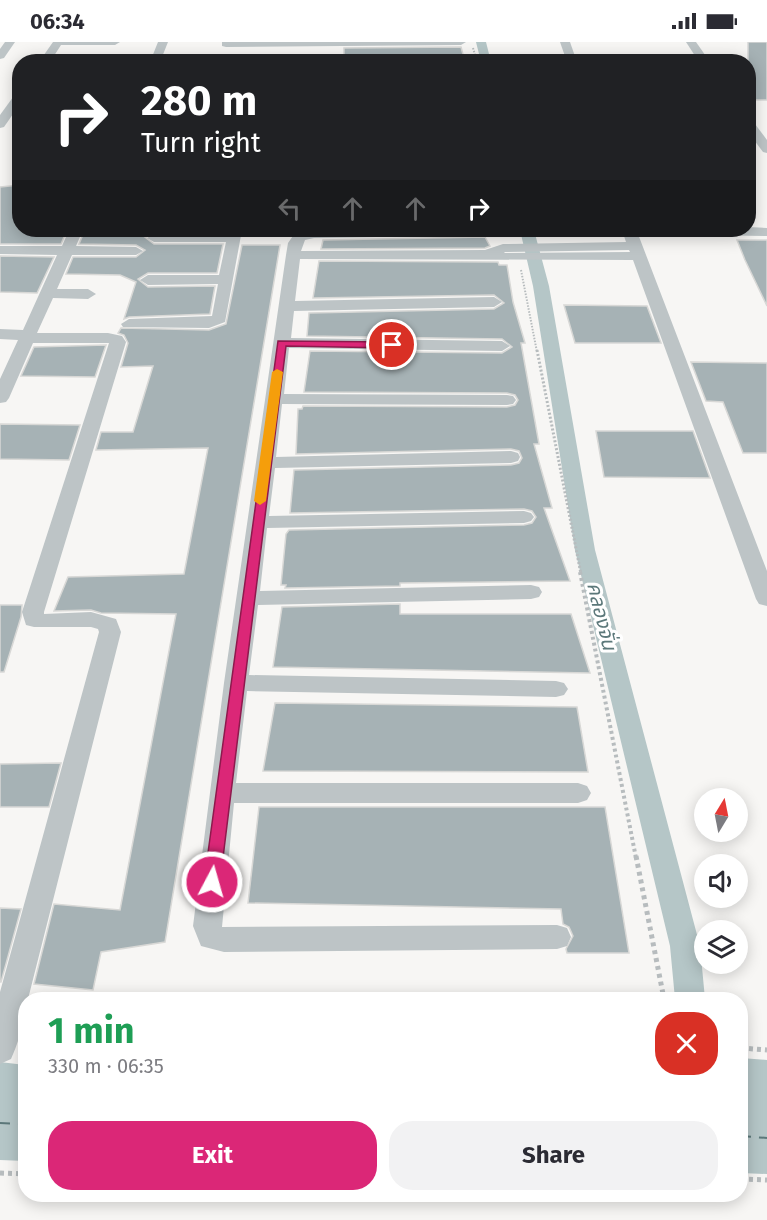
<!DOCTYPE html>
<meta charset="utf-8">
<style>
:root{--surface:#fff;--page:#f2f2f3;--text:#2b2b33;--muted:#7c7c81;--accent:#db2777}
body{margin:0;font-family:"Fira Sans","Noto Sans Thai",sans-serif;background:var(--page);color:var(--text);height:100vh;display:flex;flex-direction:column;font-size:22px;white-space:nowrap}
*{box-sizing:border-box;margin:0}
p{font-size:20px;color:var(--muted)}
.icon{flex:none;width:33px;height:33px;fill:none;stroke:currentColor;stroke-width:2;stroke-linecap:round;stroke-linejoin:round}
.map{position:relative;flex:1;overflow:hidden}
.sheet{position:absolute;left:18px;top:950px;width:730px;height:210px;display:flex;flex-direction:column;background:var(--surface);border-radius:24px;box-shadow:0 3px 15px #0003}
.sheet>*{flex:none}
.top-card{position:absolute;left:12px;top:12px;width:744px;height:183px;border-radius:24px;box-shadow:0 3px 15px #0003;background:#202124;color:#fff;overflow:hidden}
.needle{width:39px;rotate:10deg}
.fabs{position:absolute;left:694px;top:746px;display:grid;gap:12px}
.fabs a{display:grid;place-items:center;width:54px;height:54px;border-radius:50%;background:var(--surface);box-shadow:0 3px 15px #0003;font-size:30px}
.pin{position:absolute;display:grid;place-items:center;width:51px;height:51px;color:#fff;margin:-26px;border:3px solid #fff;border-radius:50%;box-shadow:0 2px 6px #0007}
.me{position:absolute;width:66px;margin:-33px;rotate:6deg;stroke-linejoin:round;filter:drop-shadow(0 0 4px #0008)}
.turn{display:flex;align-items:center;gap:21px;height:126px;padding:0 30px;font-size:27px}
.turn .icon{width:78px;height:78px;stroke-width:2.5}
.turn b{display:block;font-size:42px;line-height:51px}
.lanes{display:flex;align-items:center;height:57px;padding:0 30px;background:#0003;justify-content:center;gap:30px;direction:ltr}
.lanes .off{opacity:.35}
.round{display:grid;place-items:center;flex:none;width:63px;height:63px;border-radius:24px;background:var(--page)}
.head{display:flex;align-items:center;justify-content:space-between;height:102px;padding:0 30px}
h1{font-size:36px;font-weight:700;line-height:45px;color:#1e9e55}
.cta{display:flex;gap:12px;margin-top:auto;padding:12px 30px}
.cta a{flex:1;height:69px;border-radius:24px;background:var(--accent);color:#fff;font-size:24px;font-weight:700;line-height:69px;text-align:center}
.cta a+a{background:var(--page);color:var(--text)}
.status{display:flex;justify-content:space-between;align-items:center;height:42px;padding:0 30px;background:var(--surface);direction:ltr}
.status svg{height:16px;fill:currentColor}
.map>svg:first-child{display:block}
</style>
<div class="status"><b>06:34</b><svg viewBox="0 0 49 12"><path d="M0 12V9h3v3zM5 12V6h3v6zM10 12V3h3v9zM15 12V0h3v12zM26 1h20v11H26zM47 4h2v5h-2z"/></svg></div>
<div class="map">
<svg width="767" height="1178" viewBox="0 0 767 1178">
<rect width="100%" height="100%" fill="#f7f6f4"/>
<g fill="#b5c6c7">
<polygon points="741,1016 767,1018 767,1132 741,1131"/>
<polygon points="0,1020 25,1023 25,1119 0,1118"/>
</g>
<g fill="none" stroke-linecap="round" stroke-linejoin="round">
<g fill="#b5c6c7" fill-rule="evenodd">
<polygon points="476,0 486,0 491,20 481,20"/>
<polygon points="520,188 534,188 549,244 595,508 700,904 705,957 675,957 670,904 575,508 533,244"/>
</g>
<g stroke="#5c787a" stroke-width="2" stroke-dasharray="10 8" stroke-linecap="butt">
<polyline points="0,1081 26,1082"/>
<polyline points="741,1094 767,1096"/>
</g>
</g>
<g fill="#a6b2b5" stroke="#d8d8d6" stroke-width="1.5">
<rect x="748" y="0" width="19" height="58"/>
<polygon points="461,5 465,20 463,15 457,13 344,14 344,6"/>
<polygon points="20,143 20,188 67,188 61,202 0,202 0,145"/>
<polygon points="85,188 226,188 225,190 154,190 145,195 154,202 223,202 217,231 148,231 138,237 148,245 215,244 210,272 129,275 124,277 136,240 120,233 66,232 73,215 136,215 145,208 136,203 79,202"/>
<polygon points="485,195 490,204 485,206 321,207 323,198"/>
<polygon points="737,198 767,198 767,264 745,218"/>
<polygon points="242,203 280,203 165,900 101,910 93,948 34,942 54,862 120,868 176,572 101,571 91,568 54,569 68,535 184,532 208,406 96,408 101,390 133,390 153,324 121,325 128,301 124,293 118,291 121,286 209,288 226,282"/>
<polygon points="0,214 54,215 37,251 0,250"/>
<polygon points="319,219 498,220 499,223 507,223 513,260 525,301 521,301 539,402 534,402 552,466 544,466 570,539 400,541 400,544 285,546 286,543 281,543 286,492 289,488 524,483 532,481 536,475 532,469 524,467 290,471 294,428 511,423 519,421 522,416 519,409 511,407 296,412 298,367 302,367 303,364 507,365 515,363 518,358 515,353 507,351 304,350 310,309 502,311 512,305 502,297 307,294 309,271 494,267 504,261 494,253 313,256"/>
<polygon points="564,263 647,264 661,301 575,301"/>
<polygon points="106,303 95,335 21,334 34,305"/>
<polygon points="691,320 767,321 767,411 743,411 723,360 706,359"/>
<polygon points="0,382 80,383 69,418 0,417"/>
<polygon points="596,389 693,389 710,436 604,435"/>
<polygon points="400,562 400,572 571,572 590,631 273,625 282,565"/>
<polygon points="0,563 22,563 21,575 4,630 0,630"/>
<polygon points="275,661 577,665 588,730 263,729"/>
<polygon points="61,721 49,765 0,765 0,722"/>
<polygon points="259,765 605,765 629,911 567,911 566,907 573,894 569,885 563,882 561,867 248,861"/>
<polygon points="0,866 21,867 1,940 0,940"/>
</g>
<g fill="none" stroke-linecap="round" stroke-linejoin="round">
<g stroke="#b7bcbe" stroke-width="2" stroke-dasharray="1.5 1.5" stroke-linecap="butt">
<polyline points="473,6 477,20"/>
<polyline points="521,228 537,310"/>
</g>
<polyline stroke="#b7bcbe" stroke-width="3" stroke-dasharray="2 2" stroke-linecap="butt" points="537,308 581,532"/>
<polyline stroke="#b7bcbe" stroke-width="4" stroke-dasharray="3 3" stroke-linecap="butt" points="580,530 636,816"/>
<g stroke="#b7bcbe" stroke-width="5" stroke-dasharray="4 4" stroke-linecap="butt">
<polyline points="636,814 664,957"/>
<polyline points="741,1006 767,1008"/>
<polyline points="0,1131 26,1132"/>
<polyline points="741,1137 767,1138"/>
</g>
<g fill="#bdc4c6" fill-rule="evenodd">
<polygon points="5,0 15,0 4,16 0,17 0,7"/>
<polygon points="53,0 120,0 115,3 61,3 50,20 39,20"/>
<polygon points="158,0 168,0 160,20 150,20"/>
<polygon points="222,0 466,0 461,3 226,5 222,4"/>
<polygon points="560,0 570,0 577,20 567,20"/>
<polygon points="686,0 696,0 710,20 699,20"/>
<polygon points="457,15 461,16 461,20 282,20 287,17"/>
<polygon points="20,50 20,62 4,85 0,86 0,73 16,51"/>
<polygon points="748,78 752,78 767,98 767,111 763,110 748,90"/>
<path d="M748,185L767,186V194L638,192L767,529V564L759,562L756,557L633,218L300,217L295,259L494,255L502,260L494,265L294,269L291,296L502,299L510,304L502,309L289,306L284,352L507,353L513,354L516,358L513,362L507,363L282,362L276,415L511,409L518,411L520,415L518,419L511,421L275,426L269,474L524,469L531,471L534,475L531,479L524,481L267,486L260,549L531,543L539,545L542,550L539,555L531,557L258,563L249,633L556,639L564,641L568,647L564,653L556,655L247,649L236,741H578L587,744L591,751L587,758L578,761H234L222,885L557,883L567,886L571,895L567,904L557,907L224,910L201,904L193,884L224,641L286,213L288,201L295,191L314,188H505L504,192L499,193L314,196L305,198L301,209L485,208L503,202L626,200L622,188H748ZM629,208L630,210L504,211L505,210Z"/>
<path d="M69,188H83L76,204L136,205L143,209L136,213H72L57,247H88L96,252L88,257L53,256L37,291H108L122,294L126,300L44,570V572L91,570L116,577L121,590L28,957H26C26,977 19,999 11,1017L0,1022V950L99,590L98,587L91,585H34L26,583L22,570L109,301H33L9,356L6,360L0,361V337L18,298L0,297V287L23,288L57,213L0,212V204H62Z"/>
<polygon points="228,188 242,188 225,280 209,286 123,285 121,282 129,277 212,274 218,242 148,243 140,238 148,233 219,233 226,200 154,200 147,196 154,192 227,192"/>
</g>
</g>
<polygon fill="#db2777" stroke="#8e194d" stroke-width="1.5" points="278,299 392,300 397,303 392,306 286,304 220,840 218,844 212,846 206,844 204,840"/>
<polygon fill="#f59e0b" points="277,327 283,330 266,459 260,463 254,459 272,330"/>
<g text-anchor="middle" stroke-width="6" stroke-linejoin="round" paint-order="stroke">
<g font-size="20" font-style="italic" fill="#5c787a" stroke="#fff">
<text transform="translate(602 574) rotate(76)" y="7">คลองจั่น</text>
</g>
</g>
</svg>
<div class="fabs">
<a><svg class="needle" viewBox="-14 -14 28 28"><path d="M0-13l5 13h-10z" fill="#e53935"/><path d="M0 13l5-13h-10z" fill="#7c7c81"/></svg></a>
<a><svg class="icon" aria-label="sound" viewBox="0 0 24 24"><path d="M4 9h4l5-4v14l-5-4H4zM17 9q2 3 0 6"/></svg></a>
<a><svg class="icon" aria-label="layers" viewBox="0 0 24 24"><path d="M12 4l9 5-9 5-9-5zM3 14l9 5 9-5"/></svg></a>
</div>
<div class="pin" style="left:392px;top:303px;background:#d93025"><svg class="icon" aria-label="arrive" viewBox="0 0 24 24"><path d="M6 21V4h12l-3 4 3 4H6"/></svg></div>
<svg class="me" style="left:212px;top:840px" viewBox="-20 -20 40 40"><circle r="17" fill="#db2777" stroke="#fff" stroke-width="3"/><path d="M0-11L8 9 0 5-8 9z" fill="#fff"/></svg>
<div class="top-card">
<div class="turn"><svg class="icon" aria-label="right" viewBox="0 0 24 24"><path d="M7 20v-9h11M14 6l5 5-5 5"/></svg><div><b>280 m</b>Turn right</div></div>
<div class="lanes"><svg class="icon off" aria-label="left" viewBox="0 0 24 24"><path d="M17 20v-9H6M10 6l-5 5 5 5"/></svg><svg class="icon off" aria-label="ahead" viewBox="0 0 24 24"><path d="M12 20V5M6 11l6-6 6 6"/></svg><svg class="icon off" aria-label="ahead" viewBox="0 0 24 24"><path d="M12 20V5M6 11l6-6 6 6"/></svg><svg class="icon" aria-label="right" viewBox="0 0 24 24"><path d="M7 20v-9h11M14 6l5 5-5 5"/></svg></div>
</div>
<section class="sheet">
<div class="head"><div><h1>1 min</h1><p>330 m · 06:35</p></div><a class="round" style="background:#d93025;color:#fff"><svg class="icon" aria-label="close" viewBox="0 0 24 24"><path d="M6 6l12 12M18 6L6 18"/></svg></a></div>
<div class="cta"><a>Exit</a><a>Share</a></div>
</section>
</div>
